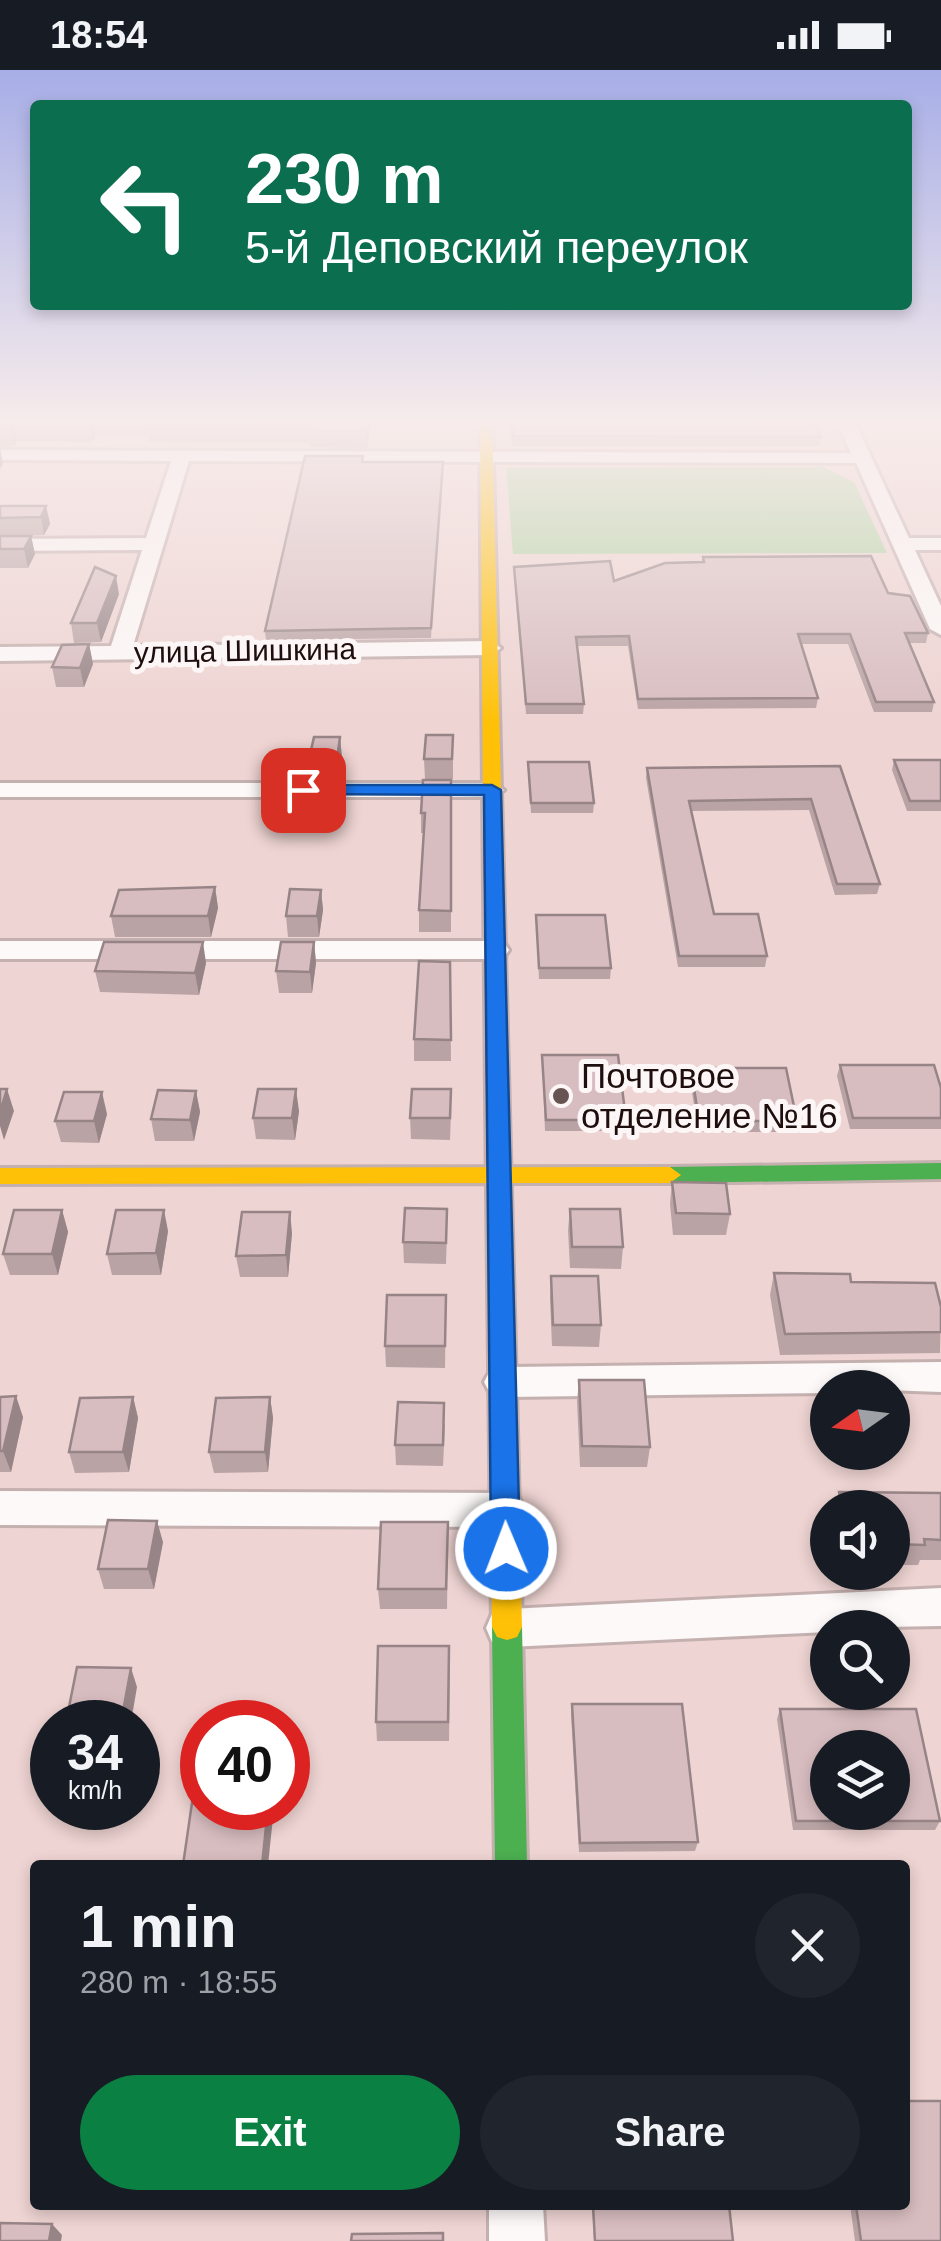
<!DOCTYPE html>
<meta charset="utf-8">
<style>
:root{--surface:#171b24;--page:#20242c;--text:#f1f3f6;--muted:#9ea1a6;--accent:#0b8043}
body{margin:0;font-family:Arial,sans-serif;background:var(--page);color:var(--text);height:100vh;display:flex;flex-direction:column;font-size:38px;white-space:nowrap}
*{box-sizing:border-box;margin:0}
p{font-size:32px;color:var(--muted)}
.icon{flex:none;width:55px;height:55px;fill:none;stroke:currentColor;stroke-width:2;stroke-linecap:round;stroke-linejoin:round}
.map{position:relative;flex:1;overflow:hidden}
.sheet{position:absolute;left:30px;top:1790px;width:880px;height:350px;display:flex;flex-direction:column;background:var(--surface);border-radius:10px;box-shadow:0 5px 15px #0003}
.sheet>*{flex:none}
.hud{position:absolute;left:30px;top:30px;width:882px;height:210px;border-radius:10px;box-shadow:0 5px 15px #0003;background:#0b6e4f;color:#fff;overflow:hidden}
.needle{width:65px;rotate:256deg}
.tools{position:absolute;left:810px;top:1300px;display:grid;gap:20px}
.tools a{display:grid;place-items:center;width:100px;height:100px;border-radius:50%;background:var(--surface);box-shadow:0 5px 15px #0003;font-size:50px}
.speed{position:absolute;left:30px;top:1630px;display:flex;gap:20px;font-size:50px;font-weight:700;text-align:center}
.speed>*{display:grid;place-content:center;width:130px;height:130px;border-radius:50%;background:var(--surface);box-shadow:0 5px 15px #0003;line-height:1}
.speed small{font-size:25px;font-weight:400}
.speed .limit{border:15px solid #d22;background:#fff;color:#111}
.pin{position:absolute;display:grid;place-items:center;width:85px;height:85px;color:#fff;margin:-42px;border-radius:20px;box-shadow:0 5px 15px #0006}
.me{position:absolute;width:110px;margin:-55px;rotate:359deg;stroke-linejoin:round;filter:drop-shadow(0 0 8px #0008)}
.turn{display:flex;align-items:center;gap:35px;height:210px;padding:0 50px;font-size:45px}
.turn .icon{width:130px;height:130px;stroke-width:2.5}
.turn b{display:block;font-size:70px;line-height:85px}
.round{display:grid;place-items:center;flex:none;width:105px;height:105px;border-radius:52px;background:var(--page)}
.headline{display:flex;align-items:center;justify-content:space-between;height:170px;padding:0 50px}
h1{font-size:60px;font-weight:800;line-height:75px}
.button{display:flex;gap:20px;margin-top:auto;padding:20px 50px}
.button a{flex:1;height:115px;border-radius:60px;background:var(--accent);color:#fff;font-size:40px;font-weight:800;line-height:115px;text-align:center}
.button a+a{background:var(--page);color:var(--text)}
.status{display:flex;justify-content:space-between;align-items:center;height:70px;padding:0 50px;background:var(--surface);direction:ltr}
.status svg{height:28px;fill:currentColor}
.map>svg:first-child{display:block}
</style>
<div class="status"><b>18:54</b><svg viewBox="0 0 49 12"><path d="M0 12V9h3v3zM5 12V6h3v6zM10 12V3h3v9zM15 12V0h3v12zM26 1h20v11H26zM47 4h2v5h-2z"/></svg></div>
<div class="map">
<svg width="941" height="2171" viewBox="0 0 941 2171">
<rect width="100%" height="100%" fill="#eed4d2"/>
<polygon fill="#add19f" points="823,397 854,412 887,483 513,484 506,398"/>
<g fill="none" stroke-linecap="round" stroke-linejoin="round">
<defs>
<g id="street">
<polygon points="836,350 854,350 909,468 941,468 941,480 915,480 941,536 941,565 930,559 856,393 189,391 133,576 490,571 501,578 490,585 0,591 0,577 111,576 142,480 0,481 0,469 146,468 171,391 0,390 0,380 851,383"/>
<polygon points="0,713 492,713 504,720 492,727 0,727"/>
<polygon points="0,871 495,871 505,874 509,880 505,886 495,889 0,889"/>
<polygon points="941,1292 941,1322 828,1318 828,1323 503,1327 490,1323 484,1312 490,1301 503,1297"/>
<polygon points="0,1421 505,1423 519,1428 525,1440 519,1452 505,1457 0,1455"/>
<polygon points="941,1518 941,1556 828,1558 828,1562 507,1577 492,1572 486,1558 492,1544 507,1539"/>
<polygon points="489,2135 543,2135 545,2171 489,2171"/>
</g>
<g id="fast">
<polygon points="941,1093 941,1109 670,1113 659,1105 670,1097"/>
<polygon points="507,1544 517,1547 522,1557 527,1795 495,1795 492,1557 497,1547"/>
</g>
<g id="slow">
<polygon points="480,350 492,350 501,721 492,726 483,721"/>
<polygon points="670,1097 681,1105 670,1113 501,1113 511,1121 522,1557 517,1567 507,1570 497,1567 492,1557 487,1121 497,1113 0,1114 0,1098"/>
</g>
<polygon id="jam" points="492,716 501,721 511,1121 499,1129 487,1121 483,721"/>
</defs>
<use href="#street" stroke="#c4b0af" stroke-width="6"/>
<use href="#fast" stroke="#c4b0af" stroke-width="6"/>
<use href="#slow" stroke="#c4b0af" stroke-width="6"/>
<use href="#jam" stroke="#c4b0af" stroke-width="6"/>
<use href="#street" fill="#fcf9f8" fill-rule="evenodd"/>
<use href="#fast" fill="#4caf50" fill-rule="evenodd"/>
<use href="#slow" fill="#ffc107" fill-rule="evenodd"/>
<use href="#jam" fill="#c62828" fill-rule="evenodd"/>
</g>
<g fill="#baa3a5">
<polygon points="0,350 371,350 367,378 310,377 309,373 150,372 149,366 96,365 93,372 17,371 14,376 0,377"/>
<polygon points="510,350 813,350 821,367 819,376 512,376"/>
<polygon points="443,392 431,568 266,570 265,561"/>
<polygon points="0,436 46,436 50,454 44,465 14,466 31,466 35,484 28,498 0,498"/>
<polygon points="703,487 888,523 928,563 926,573 909,573 934,632 932,642 874,642 848,574 801,574 818,628 816,638 638,639 628,576 577,576 584,634 583,644 526,644 514,497 614,511 702,492"/>
<polygon points="119,524 101,572 74,573 71,553"/>
<polygon points="89,574 93,594 84,617 56,617 52,597"/>
<polygon points="453,665 453,709 425,709 424,689"/>
<polygon points="340,667 342,688 339,709 311,709 309,689"/>
<polygon points="894,690 941,690 941,741 907,741 892,700"/>
<polygon points="528,692 594,733 593,743 531,743"/>
<polygon points="840,696 880,814 877,824 835,825 809,740 691,741 714,844 767,886 765,897 678,897 646,708 647,698"/>
<polygon points="451,710 451,862 419,862 419,840 424,763 421,763 421,743"/>
<polygon points="336,731 332,753 303,753 301,732"/>
<polygon points="215,817 218,838 211,867 115,867 111,846"/>
<polygon points="321,820 323,840 319,867 288,867 286,846"/>
<polygon points="536,845 611,898 610,909 539,909"/>
<polygon points="314,872 316,893 312,923 279,923 276,901"/>
<polygon points="450,892 451,991 414,991 414,969"/>
<polygon points="206,893 199,925 100,922 95,901"/>
<polygon points="542,985 626,1050 625,1061 545,1061"/>
<polygon points="840,995 941,1018 941,1059 850,1059 837,1006"/>
<polygon points="691,998 797,1051 795,1062 698,1062 690,1009"/>
<polygon points="196,1021 200,1042 194,1071 155,1071 151,1049"/>
<polygon points="299,1041 295,1070 256,1069 253,1048"/>
<polygon points="451,1041 450,1070 411,1069 410,1048"/>
<polygon points="107,1044 99,1073 61,1072 55,1051"/>
<polygon points="672,1112 730,1144 726,1165 673,1165 670,1134"/>
<polygon points="570,1139 623,1177 621,1199 570,1198 568,1160"/>
<polygon points="62,1140 68,1162 58,1205 10,1205 3,1184"/>
<polygon points="447,1160 446,1194 404,1193 403,1172"/>
<polygon points="168,1161 161,1205 112,1205 107,1184"/>
<polygon points="292,1163 288,1207 240,1207 236,1186"/>
<polygon points="774,1203 851,1212 941,1237 940,1283 780,1285 770,1225"/>
<polygon points="551,1206 601,1255 599,1277 552,1276 550,1228"/>
<polygon points="446,1225 445,1298 386,1297 385,1276"/>
<polygon points="579,1310 650,1377 647,1397 580,1397 577,1331"/>
<polygon points="0,1327 23,1347 11,1402 0,1402"/>
<polygon points="133,1327 138,1348 129,1402 75,1403 69,1382"/>
<polygon points="270,1327 273,1348 268,1402 214,1403 209,1382"/>
<polygon points="445,1354 443,1396 396,1395 395,1375"/>
<polygon points="839,1422 941,1423 941,1490 920,1490 918,1495 892,1495 892,1438 834,1438"/>
<polygon points="163,1472 154,1519 104,1519 98,1499"/>
<polygon points="448,1473 447,1539 380,1539 378,1519"/>
<polygon points="450,1596 449,1671 377,1671 376,1652"/>
<polygon points="572,1634 698,1772 695,1781 579,1782 571,1644"/>
<polygon points="780,1639 940,1751 935,1760 793,1760 777,1649"/>
<polygon points="592,2135 729,2135 733,2171 594,2171"/>
<polygon points="850,2135 905,2135 941,2171 855,2171"/>
</g>
<g fill="#978486">
<polygon points="93,350 96,365 93,372 90,355"/>
<polygon points="368,350 371,350 367,378 366,361"/>
<polygon points="14,354 17,371 14,376 11,359"/>
<polygon points="0,377 3,394 0,399"/>
<polygon points="46,436 50,454 44,465 41,447"/>
<polygon points="31,466 35,484 28,498 24,479"/>
<polygon points="116,506 119,524 101,572 97,553"/>
<polygon points="89,574 93,594 84,617 80,598"/>
<polygon points="340,667 342,688 339,709 337,689"/>
<polygon points="334,710 336,731 332,753 331,732"/>
<polygon points="215,817 218,838 211,867 208,846"/>
<polygon points="321,820 323,840 319,867 317,846"/>
<polygon points="203,872 206,893 199,925 195,903"/>
<polygon points="314,872 316,893 312,923 310,902"/>
<polygon points="7,1019 14,1041 4,1070 0,1056 0,1042"/>
<polygon points="296,1019 299,1041 295,1070 292,1048"/>
<polygon points="196,1021 200,1042 194,1071 190,1050"/>
<polygon points="102,1022 107,1044 99,1073 94,1051"/>
<polygon points="62,1140 68,1162 58,1205 52,1184"/>
<polygon points="164,1140 168,1161 161,1205 156,1183"/>
<polygon points="290,1142 292,1163 288,1207 286,1185"/>
<polygon points="16,1326 23,1347 11,1402 3,1381"/>
<polygon points="133,1327 138,1348 129,1402 123,1382"/>
<polygon points="270,1327 273,1348 268,1402 265,1382"/>
<polygon points="157,1451 163,1472 154,1519 148,1499"/>
<polygon points="131,1598 137,1617 131,1652 121,1652"/>
<polygon points="268,1738 274,1738 268,1795 262,1795"/>
<polygon points="52,2154 62,2165 61,2171 49,2171"/>
</g>
<g fill="#d8bdc0" stroke="#978486" stroke-width="2.5" fill-rule="evenodd">
<polygon points="0,350 93,350 90,355 14,354 11,359 0,360"/>
<polygon points="150,350 368,350 366,361 308,360 309,356 147,355"/>
<polygon points="511,350 813,350 821,367 513,366"/>
<polygon points="305,386 363,386 362,392 443,392 431,558 265,561"/>
<polygon points="0,436 46,436 41,447 0,448"/>
<polygon points="0,466 31,466 24,479 0,479"/>
<polygon points="871,486 888,523 910,526 928,563 905,563 934,632 876,632 850,564 798,564 818,628 638,629 629,566 576,567 584,634 526,634 514,497 610,491 614,511 665,493 704,492 703,487"/>
<polygon points="95,497 116,506 97,553 71,553"/>
<polygon points="89,574 80,598 52,597 62,575"/>
<polygon points="426,665 453,665 452,689 424,689"/>
<polygon points="314,667 340,667 337,689 309,689"/>
<polygon points="894,690 941,690 941,731 910,731"/>
<polygon points="528,692 589,692 594,733 531,733"/>
<polygon points="840,696 880,814 837,814 811,729 689,731 714,844 758,844 767,886 679,886 647,698"/>
<polygon points="305,710 334,710 331,732 301,732"/>
<polygon points="423,710 451,710 451,841 419,840 425,743 421,743"/>
<polygon points="215,817 208,846 111,846 119,820"/>
<polygon points="290,819 321,820 317,846 286,846"/>
<polygon points="536,845 605,845 611,898 539,898"/>
<polygon points="104,872 203,872 195,903 95,901"/>
<polygon points="281,872 314,872 310,902 276,901"/>
<polygon points="419,891 450,892 451,970 414,969"/>
<polygon points="542,985 618,985 626,1050 546,1050"/>
<polygon points="840,995 934,995 941,1018 941,1048 853,1048"/>
<polygon points="691,998 786,998 797,1051 699,1051"/>
<polygon points="0,1019 7,1019 0,1042"/>
<polygon points="258,1019 296,1019 292,1048 253,1048"/>
<polygon points="412,1019 451,1019 450,1048 410,1048"/>
<polygon points="158,1020 196,1021 190,1050 151,1049"/>
<polygon points="64,1022 102,1022 94,1051 55,1051"/>
<polygon points="672,1112 726,1113 730,1144 676,1143"/>
<polygon points="405,1138 447,1139 446,1173 403,1172"/>
<polygon points="570,1139 620,1139 623,1177 572,1177"/>
<polygon points="14,1140 62,1140 52,1184 3,1184"/>
<polygon points="116,1140 164,1140 156,1183 107,1184"/>
<polygon points="242,1142 290,1142 286,1185 236,1186"/>
<polygon points="774,1203 850,1204 851,1212 935,1213 941,1237 941,1262 785,1264"/>
<polygon points="551,1206 598,1206 601,1255 553,1255"/>
<polygon points="387,1225 446,1225 445,1276 385,1276"/>
<polygon points="579,1310 644,1310 650,1377 582,1376"/>
<polygon points="16,1326 3,1381 0,1381 0,1327"/>
<polygon points="133,1327 123,1382 69,1382 80,1328"/>
<polygon points="270,1327 265,1382 209,1382 216,1328"/>
<polygon points="398,1332 444,1333 443,1375 395,1375"/>
<polygon points="839,1422 941,1423 941,1470 924,1469 925,1475 892,1474 892,1438 842,1438"/>
<polygon points="108,1450 157,1451 148,1499 98,1499"/>
<polygon points="381,1452 448,1452 446,1519 378,1519"/>
<polygon points="378,1576 449,1576 448,1652 376,1652"/>
<polygon points="77,1597 131,1598 121,1652 66,1652"/>
<polygon points="572,1634 682,1634 698,1772 580,1773"/>
<path d="M780,1639H916L940,1751H796ZM828,1678H892V1742H828Z"/>
<polygon points="194,1719 202,1719 202,1738 268,1738 262,1795 183,1795"/>
<polygon points="905,2031 941,2031 941,2171 861,2171 856,2135 905,2135"/>
<polygon points="593,2135 729,2135 733,2171 595,2171"/>
<polygon points="0,2153 52,2154 49,2171 0,2171"/>
<polygon points="443,2163 443,2171 351,2171 352,2164"/>
</g>
<linearGradient id="sky" x2="0" y2="1"><stop stop-color="#a7aee7"/><stop offset="0.54" stop-color="#f7eceb"/><stop offset="1" stop-color="#f7eceb" stop-opacity="0"/></linearGradient>
<rect width="941" height="653" fill="url(#sky)"/>
<polygon fill="#1a73e8" stroke="#114b97" stroke-width="2.5" points="303,715 492,715 501,720 520,1479 516,1488 506,1492 495,1488 491,1479 484,725 297,724 297,716"/>
<circle fill="#675352" stroke="#fcf7f6" stroke-width="4" cx="561" cy="1026" r="10"/>
<g text-anchor="middle" stroke-width="10" stroke-linejoin="round" paint-order="stroke">
<g font-size="30" fill="#1e0e0d" stroke="#fcf7f6">
<text transform="translate(245 581) rotate(-1)" y="10">улица Шишкина</text>
</g>
<g font-size="35" fill="#1e0e0d" stroke="#fcf7f6" text-anchor="start">
<text x="581" y="1018">Почтовое<tspan x="581" dy="40">отделение №16</tspan></text>
</g>
</g>
</svg>
<div class="tools">
<a><svg class="needle" viewBox="-14 -14 28 28"><path d="M0-13l5 13h-10z" fill="#e53935"/><path d="M0 13l5-13h-10z" fill="#9ea1a6"/></svg></a>
<a><svg class="icon" aria-label="sound" viewBox="0 0 24 24"><path d="M4 9h4l5-4v14l-5-4H4zM17 9q2 3 0 6"/></svg></a>
<a><svg class="icon" aria-label="search" viewBox="0 0 24 24"><circle cx="10" cy="10" r="6"/><path d="M15 15l6 6"/></svg></a>
<a><svg class="icon" aria-label="layers" viewBox="0 0 24 24"><path d="M12 4l9 5-9 5-9-5zM3 14l9 5 9-5"/></svg></a>
</div>
<div class="speed"><div>34<small>km/h</small></div><div class="limit">40</div></div>
<div class="pin" style="left:303px;top:720px;background:#d93025"><svg class="icon" aria-label="arrive" viewBox="0 0 24 24"><path d="M6 21V4h12l-3 4 3 4H6"/></svg></div>
<svg class="me" style="left:506px;top:1479px" viewBox="-20 -20 40 40"><circle r="17" fill="#1a73e8" stroke="#fff" stroke-width="3"/><path d="M0-11L8 9 0 5-8 9z" fill="#fff"/></svg>
<div class="hud">
<div class="turn"><svg class="icon" aria-label="left" viewBox="0 0 24 24"><path d="M17 20v-9H6M10 6l-5 5 5 5"/></svg><div><b>230 m</b>5-й Деповский переулок</div></div>
</div>
<section class="sheet">
<div class="headline"><div><h1>1 min</h1><p>280 m · 18:55</p></div><a class="round"><svg class="icon" aria-label="close" viewBox="0 0 24 24"><path d="M6 6l12 12M18 6L6 18"/></svg></a></div>
<div class="button"><a>Exit</a><a>Share</a></div>
</section>
</div>
